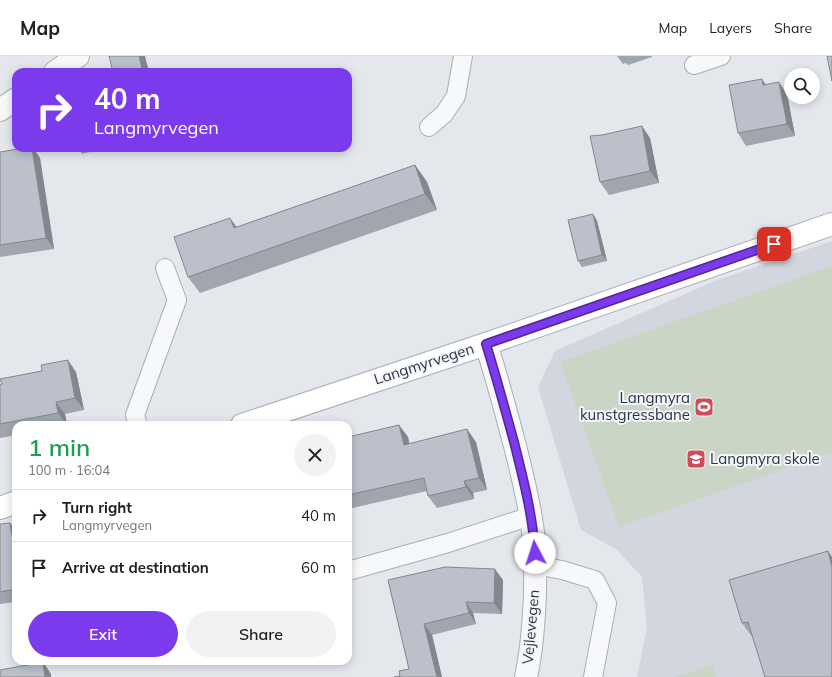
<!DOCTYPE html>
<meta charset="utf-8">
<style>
:root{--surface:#fff;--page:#f2f2f2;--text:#202124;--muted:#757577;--line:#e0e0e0;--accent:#7c3aed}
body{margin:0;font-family:Mulish,sans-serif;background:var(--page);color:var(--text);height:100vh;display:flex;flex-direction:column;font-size:15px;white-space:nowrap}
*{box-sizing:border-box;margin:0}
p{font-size:13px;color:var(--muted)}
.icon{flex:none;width:22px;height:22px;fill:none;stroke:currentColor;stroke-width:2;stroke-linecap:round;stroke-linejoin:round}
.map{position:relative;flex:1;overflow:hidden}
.drawer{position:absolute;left:12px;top:365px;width:340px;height:244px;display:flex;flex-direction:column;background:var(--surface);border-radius:12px;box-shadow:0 2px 10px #0003}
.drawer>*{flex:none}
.banner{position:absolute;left:12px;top:12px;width:340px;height:84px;border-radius:12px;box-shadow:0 2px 10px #0003;background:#7c3aed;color:#fff;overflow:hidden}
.tools{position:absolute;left:784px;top:12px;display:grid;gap:8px}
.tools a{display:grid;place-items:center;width:36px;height:36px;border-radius:50%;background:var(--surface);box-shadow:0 2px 10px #0003;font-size:20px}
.pin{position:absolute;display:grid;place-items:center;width:34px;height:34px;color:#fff;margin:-17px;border-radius:8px;box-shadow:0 2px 6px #0006}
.me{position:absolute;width:44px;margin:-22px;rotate:355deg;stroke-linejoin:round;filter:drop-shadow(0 0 3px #0008)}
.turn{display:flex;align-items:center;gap:14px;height:84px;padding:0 16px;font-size:18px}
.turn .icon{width:52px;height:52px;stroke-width:2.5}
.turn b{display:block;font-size:28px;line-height:34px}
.round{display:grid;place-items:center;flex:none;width:42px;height:42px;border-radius:21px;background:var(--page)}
.overview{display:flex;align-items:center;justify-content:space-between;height:68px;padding:0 16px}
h1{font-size:24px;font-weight:600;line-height:30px;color:#1e9e55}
.button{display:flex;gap:8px;margin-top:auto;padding:8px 16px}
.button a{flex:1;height:46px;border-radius:24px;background:var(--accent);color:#fff;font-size:16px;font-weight:600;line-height:46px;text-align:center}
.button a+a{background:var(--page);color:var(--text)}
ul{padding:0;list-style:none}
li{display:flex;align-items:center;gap:12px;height:52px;padding:0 16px;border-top:1px solid var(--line)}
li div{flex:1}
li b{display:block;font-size:15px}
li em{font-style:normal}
header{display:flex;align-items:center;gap:24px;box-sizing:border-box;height:56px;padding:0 20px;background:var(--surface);border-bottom:1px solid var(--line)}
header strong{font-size:19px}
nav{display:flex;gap:22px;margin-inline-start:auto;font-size:14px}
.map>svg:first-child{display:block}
</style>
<header>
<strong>Map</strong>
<nav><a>Map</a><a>Layers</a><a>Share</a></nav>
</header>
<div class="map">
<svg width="832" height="621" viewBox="0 0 832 621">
<rect width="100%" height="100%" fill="#e4e7ec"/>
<polygon fill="#d2d6de" points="832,185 832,621 637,621 647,572 642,521 616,493 581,474 538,331 555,295 717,224"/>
<g fill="#c9d6c5">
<polygon points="832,210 832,396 619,471 560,306"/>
<polygon points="713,609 716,621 674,621"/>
</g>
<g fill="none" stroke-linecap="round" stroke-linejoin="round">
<defs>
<g id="service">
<polyline points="694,9 721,0"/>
<polyline points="429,71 444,58 456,40 463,0"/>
<polyline points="138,369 135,359 177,244 165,212"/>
<polyline points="535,509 562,514 595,524 607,547 593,621"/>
<polyline points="348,515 448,487 531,460"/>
</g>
<g id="minor">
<polyline points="55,16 78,0"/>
<polyline points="0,54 16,43"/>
<path d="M486,288C497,321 506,356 515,390C523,421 531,453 534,485C536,502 535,519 535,537C534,565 532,593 526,621"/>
</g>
<g id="secondary">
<polyline points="242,369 486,288 832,168"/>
<polyline points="0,452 16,446"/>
</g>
</defs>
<use href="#service" stroke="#a9aeb7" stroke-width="20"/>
<use href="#minor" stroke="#a9aeb7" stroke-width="24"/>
<use href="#secondary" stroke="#a9aeb7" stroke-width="24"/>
<use href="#service" stroke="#f7f8fa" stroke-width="18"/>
<use href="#minor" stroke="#f7f8fa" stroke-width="22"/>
<use href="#secondary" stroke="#fff" stroke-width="22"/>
</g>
<g fill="#a1a5ae">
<polygon points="617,0 652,0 652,1 628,9 626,7 623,8"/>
<polygon points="765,28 787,38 795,80 746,90 738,77"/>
<polygon points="650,82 659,127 609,139 600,126"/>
<polygon points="24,92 33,92 40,102 54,193 0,201 0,96"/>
<polygon points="78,92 106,92 82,98"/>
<polygon points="415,109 427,126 437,154 200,237 188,221 237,171"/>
<polygon points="593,158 597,165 607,205 582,211 578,205"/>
<polygon points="76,316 84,354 65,358 67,369 16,369 16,379 0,382 0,329"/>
<polygon points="399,369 408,381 409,387 476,386 487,434 473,437 474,443 437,452 428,440 427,435 348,453 348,388"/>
<polygon points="0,468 16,475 16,546 0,548"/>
<polygon points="828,495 753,582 742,567"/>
<polygon points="388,524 503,524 502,558 473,557 476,568 432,579 442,621 394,621 400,620 409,613"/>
</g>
<g fill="#83868d">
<polygon points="139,0 145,0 149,16 143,16"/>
<polygon points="762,23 770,35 763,29"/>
<polygon points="779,26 787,38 795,80 787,68"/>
<polygon points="642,70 650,82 659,127 650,115"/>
<polygon points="32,92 33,92 40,102 54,193 46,182"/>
<polygon points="415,109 427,126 437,154 425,138"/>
<polygon points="593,158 597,165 607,205 602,199"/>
<polygon points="230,162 242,178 234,172"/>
<polygon points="68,304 76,316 84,354 75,342"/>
<polygon points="56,346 65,358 67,369 58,357"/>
<polygon points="399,369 408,381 412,401 404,389"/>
<polygon points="467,373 476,386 487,434 479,422"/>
<polygon points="464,425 473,437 474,443 466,431"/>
<polygon points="10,467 16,475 16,485 12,479"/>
<polygon points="828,495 832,501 832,511"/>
<polygon points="495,513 503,524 502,558 494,547"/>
<polygon points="466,546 473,557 476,568 469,557"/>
<polygon points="424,568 432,579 442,621 437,621"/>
<polygon points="43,606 51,618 51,621 45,621"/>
</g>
<g fill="#bbc0ca" stroke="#83868d">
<polygon points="109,0 139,0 143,16 113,16"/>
<polygon points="827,0 832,0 832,25"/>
<polygon points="762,23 763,29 779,26 787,68 738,77 729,29"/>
<polygon points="642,70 650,115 600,126 590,80 602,79"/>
<polygon points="24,92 32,92 46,182 0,189 0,96"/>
<polygon points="415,109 425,138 188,221 174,181 230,162 234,172"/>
<polygon points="593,158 602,199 578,205 568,164"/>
<polygon points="68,304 75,342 56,346 58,357 0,368 0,329 2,328 0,323 42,315 41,309"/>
<polygon points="399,369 404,389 467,373 479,422 464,425 466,431 428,440 424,422 348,439 348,388 349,388 348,381"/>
<polygon points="10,467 12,479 16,478 16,533 0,536 0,468"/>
<polygon points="828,495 832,511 832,621 765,621 748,566 742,567 729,524"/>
<polygon points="445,511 495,513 494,547 466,546 469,557 424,568 437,621 394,621 400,620 399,615 409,613 388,524"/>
<polygon points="43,606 45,621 0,621 0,614"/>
</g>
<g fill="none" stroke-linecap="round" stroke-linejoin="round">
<defs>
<path id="route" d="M535,497C533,460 523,422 514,386C505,353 496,320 486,288L774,188"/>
</defs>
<use href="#route" stroke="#51269a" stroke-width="10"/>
<use href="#route" stroke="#7c3aed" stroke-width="7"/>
</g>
<defs>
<symbol id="stadium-square" viewBox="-11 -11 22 22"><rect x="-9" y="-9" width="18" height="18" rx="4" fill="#d1495b" stroke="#f4f6f9"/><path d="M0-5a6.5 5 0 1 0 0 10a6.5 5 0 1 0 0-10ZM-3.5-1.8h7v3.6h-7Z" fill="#fff"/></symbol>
<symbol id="school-square" viewBox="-11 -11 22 22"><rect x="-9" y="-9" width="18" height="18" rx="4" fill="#d1495b" stroke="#f4f6f9"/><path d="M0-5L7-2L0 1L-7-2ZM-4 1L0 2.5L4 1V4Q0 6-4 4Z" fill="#fff"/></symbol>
</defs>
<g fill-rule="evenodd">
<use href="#stadium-square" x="693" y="340" width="22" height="22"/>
<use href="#school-square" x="685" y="392" width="22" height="22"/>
</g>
<g text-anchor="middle" stroke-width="4" stroke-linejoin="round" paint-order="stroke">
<g font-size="15" fill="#2b3445" stroke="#f4f6f9">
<text transform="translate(424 308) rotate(-18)" y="5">Langmyrvegen</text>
<text transform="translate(531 571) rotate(-85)" y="5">Vejlevegen</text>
</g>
<g font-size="15" fill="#2b3445" stroke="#f4f6f9" text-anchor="end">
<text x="690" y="347">Langmyra<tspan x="690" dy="17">kunstgressbane</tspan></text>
<text x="710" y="408" text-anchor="start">Langmyra skole</text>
</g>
</g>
</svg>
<div class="tools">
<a><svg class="icon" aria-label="search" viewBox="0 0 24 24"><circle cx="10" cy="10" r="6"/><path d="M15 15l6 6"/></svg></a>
</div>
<div class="pin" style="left:774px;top:188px;background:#d93025"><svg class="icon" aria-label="arrive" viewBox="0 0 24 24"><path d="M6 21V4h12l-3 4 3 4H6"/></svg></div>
<svg class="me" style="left:535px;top:497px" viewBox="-20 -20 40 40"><circle r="19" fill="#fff"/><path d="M0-13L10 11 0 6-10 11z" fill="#7c3aed"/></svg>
<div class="banner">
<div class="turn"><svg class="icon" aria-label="right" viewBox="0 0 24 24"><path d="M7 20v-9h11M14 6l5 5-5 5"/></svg><div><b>40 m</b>Langmyrvegen</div></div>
</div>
<section class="drawer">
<div class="overview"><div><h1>1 min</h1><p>100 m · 16:04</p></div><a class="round"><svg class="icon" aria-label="close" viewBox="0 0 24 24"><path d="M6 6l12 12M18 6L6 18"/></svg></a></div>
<ul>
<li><svg class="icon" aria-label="right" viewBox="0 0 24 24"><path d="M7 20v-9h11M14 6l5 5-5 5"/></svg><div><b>Turn right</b><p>Langmyrvegen</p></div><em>40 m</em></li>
<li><svg class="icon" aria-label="arrive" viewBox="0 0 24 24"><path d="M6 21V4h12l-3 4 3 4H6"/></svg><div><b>Arrive at destination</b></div><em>60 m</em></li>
</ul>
<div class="button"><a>Exit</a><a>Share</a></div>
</section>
</div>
